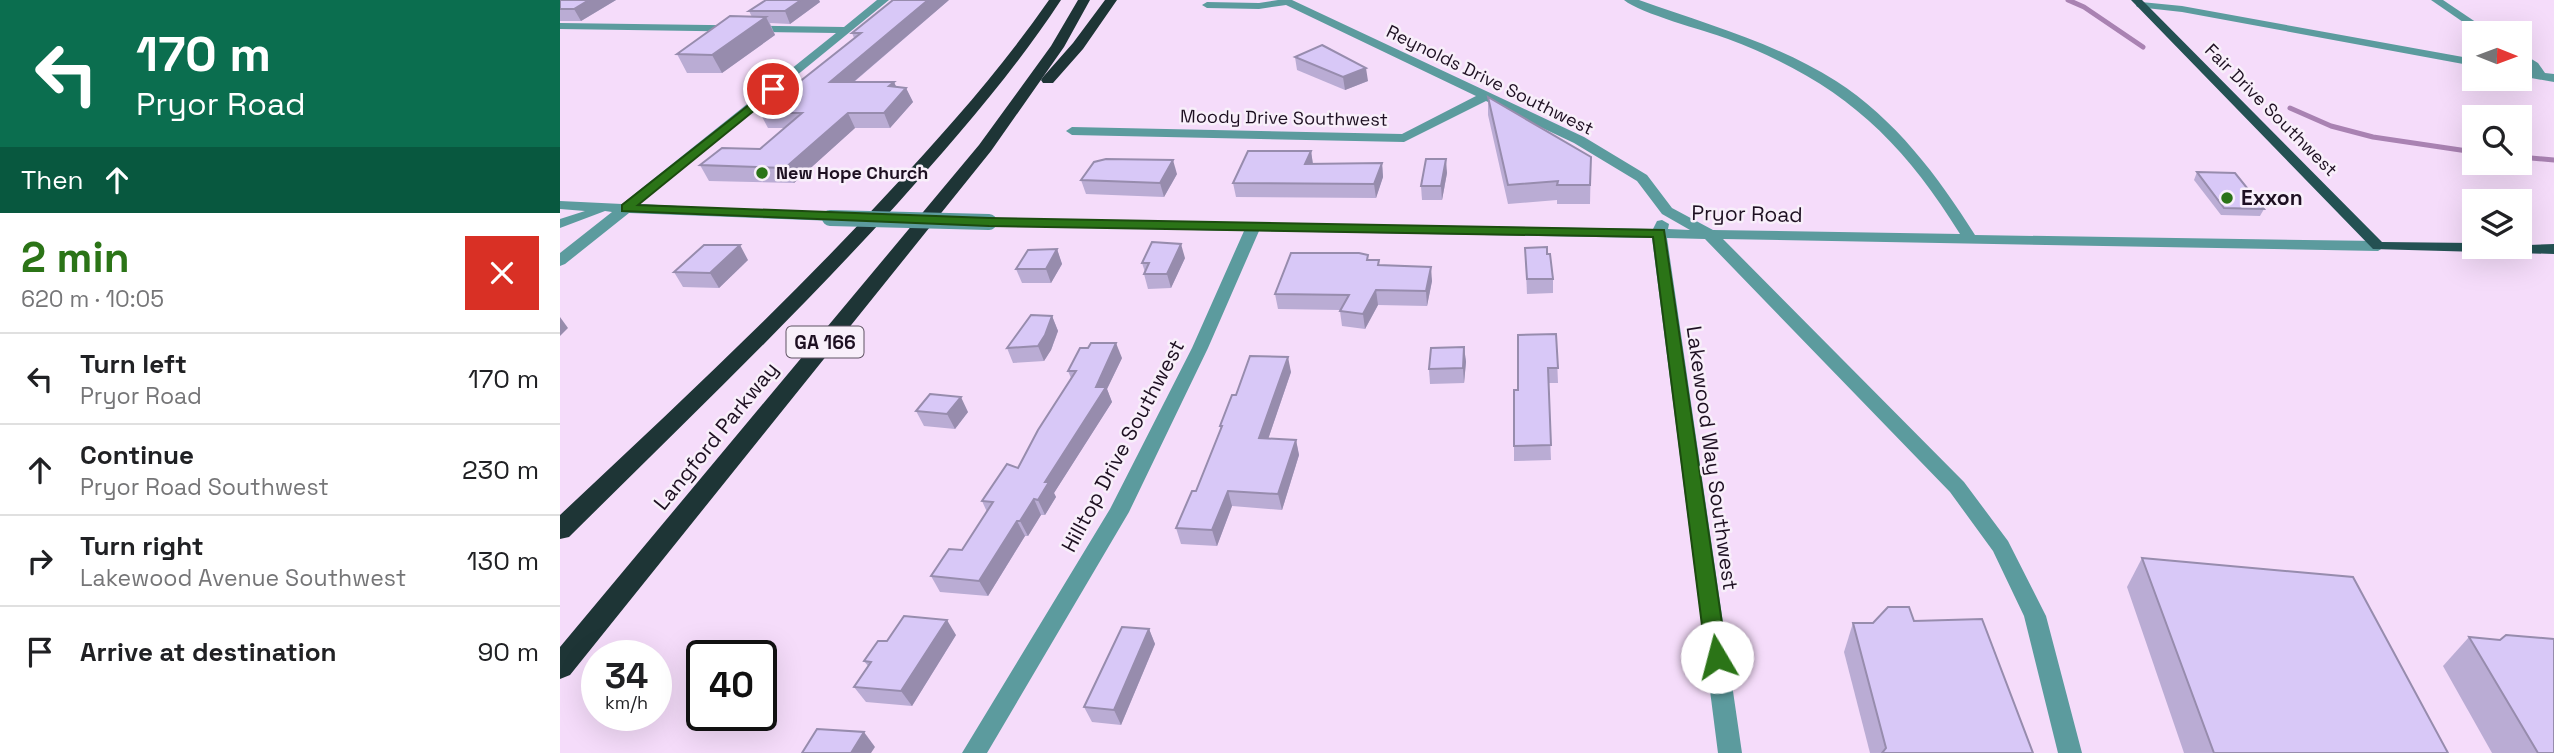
<!DOCTYPE html>
<meta charset="utf-8">
<style>
:root{--surface:#fff;--page:#f2f2f2;--text:#202124;--muted:#757577;--line:#e0e0e0;--accent:#2b7417}
body{margin:0;font-family:"Space Grotesk",sans-serif;background:var(--page);color:var(--text);height:100vh;display:flex;flex-direction:column;font-size:26px;white-space:nowrap}
*{box-sizing:border-box;margin:0}
p{font-size:23px;color:var(--muted)}
.icon{flex:none;width:38px;height:38px;fill:none;stroke:currentColor;stroke-width:2;stroke-linecap:round;stroke-linejoin:round}
.map{position:relative;flex:1;overflow:hidden}
.side{display:flex;flex-direction:column;background:var(--surface);width:560px}
.side>*{flex:none}
.top-card{background:#0b6e4f;color:#fff;overflow:hidden}
.needle{width:46px;rotate:91deg}
.buttons{position:absolute;left:1902px;top:21px;display:grid;gap:14px}
.buttons a{display:grid;place-items:center;width:70px;height:70px;border-radius:0px;background:var(--surface);box-shadow:0 7px 28px #0002;font-size:35px}
.speed{position:absolute;left:21px;top:640px;display:flex;gap:14px;font-size:35px;font-weight:700;text-align:center}
.speed>*{display:grid;place-content:center;width:91px;height:91px;border-radius:50%;background:var(--surface);box-shadow:0 7px 28px #0002;line-height:1}
.speed small{font-size:18px;font-weight:400}
.speed .limit{border:4px solid #111;border-radius:10px;background:#fff;color:#111}
.pin{position:absolute;display:grid;place-items:center;width:60px;height:60px;color:#fff;margin:-30px;border:4px solid #fff;border-radius:50%;box-shadow:0 2px 7px #0007}
.me{position:absolute;width:77px;margin:-38px;rotate:352deg;stroke-linejoin:round;filter:drop-shadow(0 0 5px #0008)}
.turn{display:flex;align-items:center;gap:24px;height:147px;padding:0 21px;font-size:32px}
.turn .icon{width:91px;height:91px;stroke-width:2.5}
.turn b{display:block;font-size:49px;line-height:60px}
.then{display:flex;align-items:center;height:66px;padding:0 21px;background:#0003;gap:14px;font-size:26px}
.round{display:grid;place-items:center;flex:none;width:74px;height:74px;border-radius:0px;background:var(--page)}
.head{display:flex;align-items:center;justify-content:space-between;height:119px;padding:0 21px}
h1{font-size:42px;font-weight:700;line-height:52px;color:var(--accent)}
ul{padding:0;list-style:none}
li{display:flex;align-items:center;gap:21px;height:91px;padding:0 21px;border-top:2px solid var(--line)}
li div{flex:1}
li b{display:block;font-size:26px}
li em{font-style:normal}
main{display:flex;flex:1;min-height:0}
.map>svg:first-child{display:block}
</style>
<main>
<section class="side">
<div class="top-card">
<div class="turn"><svg class="icon" aria-label="left" viewBox="0 0 24 24"><path d="M17 20v-9H6M10 6l-5 5 5 5"/></svg><div><b>170 m</b>Pryor Road</div></div>
<div class="then">Then<svg class="icon" aria-label="ahead" viewBox="0 0 24 24"><path d="M12 20V5M6 11l6-6 6 6"/></svg></div>
</div>
<div class="head"><div><h1>2 min</h1><p>620 m · 10:05</p></div><a class="round" style="background:#d93025;color:#fff"><svg class="icon" aria-label="close" viewBox="0 0 24 24"><path d="M6 6l12 12M18 6L6 18"/></svg></a></div>
<ul>
<li><svg class="icon" aria-label="left" viewBox="0 0 24 24"><path d="M17 20v-9H6M10 6l-5 5 5 5"/></svg><div><b>Turn left</b><p>Pryor Road</p></div><em>170 m</em></li>
<li><svg class="icon" aria-label="ahead" viewBox="0 0 24 24"><path d="M12 20V5M6 11l6-6 6 6"/></svg><div><b>Continue</b><p>Pryor Road Southwest</p></div><em>230 m</em></li>
<li><svg class="icon" aria-label="right" viewBox="0 0 24 24"><path d="M7 20v-9h11M14 6l5 5-5 5"/></svg><div><b>Turn right</b><p>Lakewood Avenue Southwest</p></div><em>130 m</em></li>
<li><svg class="icon" aria-label="arrive" viewBox="0 0 24 24"><path d="M6 21V4h12l-3 4 3 4H6"/></svg><div><b>Arrive at destination</b></div><em>90 m</em></li>
</ul>
</section>
<div class="map">
<svg width="1994" height="753" viewBox="0 0 1994 753">
<rect width="100%" height="100%" fill="#f5dcfa"/>
<g fill="none" stroke-linecap="round" stroke-linejoin="round">
<g stroke="#a982b2" stroke-width="5">
<polyline points="1508,0 1524,7 1583,47"/>
<polyline points="1730,108 1771,126 1813,137 1914,152"/>
<polyline points="1960,157 1994,160"/>
</g>
<g fill="#5c9b9e" fill-rule="evenodd">
<polygon points="317,0 329,0 79,204 270,214 277,218 275,221 69,213 5,264 0,266 0,253 52,212 45,211 0,228 0,219 25,211 0,209 0,201 62,204 276,33 0,29 0,23 284,27"/>
<path d="M718,0H732L1024,137L1087,175L1112,208L1153,230L1400,234C1339,135 1277,80 1168,39C1144,30 1081,14 1064,0H1079C1146,24 1216,43 1276,81C1335,119 1378,176 1415,235L1818,241L1826,246L1818,251L1163,239L1404,482L1448,541L1486,616L1522,753H1498L1464,616L1433,551L1390,492L1145,239L1107,238L1182,753H1158L1092,238L699,231L648,348L569,512L427,753H402L550,509L632,348L684,231L429,226L422,222L424,219L1093,229L1097,221L1102,220L1109,224L1108,229L1130,230L1102,214L1077,181L1014,143L926,101L844,142L512,135L506,131L512,127L842,134L916,96L726,5L699,9L647,8L642,5L647,2L699,3Z"/>
<polygon points="1871,0 1883,0 1932,33 1919,33"/>
<polygon points="1581,2 1622,6 1914,59 1914,66 1622,12 1577,7 1576,5"/>
<polygon points="1960,52 1978,63 1985,73 1994,74 1994,82 1960,76 1960,68 1972,70 1960,60"/>
</g>
<polygon fill="#245153" fill-rule="evenodd" points="1571,0 1582,0 1822,242 1914,243 1914,247 1994,244 1994,254 1813,249"/>
<g fill="#1e3536" fill-rule="evenodd">
<path d="M489,0H501C453,73 396,138 338,203C233,319 120,427 9,537L0,539V515C112,410 225,305 329,192C386,131 441,69 489,0Z"/>
<polygon points="518,0 530,0 504,47 431,151 10,675 0,679 0,647 419,145 491,46"/>
<polygon points="545,0 557,0 523,49 493,83 483,83 481,80 483,77 513,43"/>
</g>
<polyline stroke="#5c9b9e" stroke-width="16" points="270,218 429,222"/>
</g>
<g fill="#baacd4">
<polygon points="0,0 56,0 21,21 0,21"/>
<polygon points="206,0 259,0 260,2 230,24 210,23 215,35 162,73 127,73 117,54 192,17 189,11"/>
<polygon points="389,0 294,82 334,82 336,87 346,88 353,102 330,128 295,128 234,183 149,181 140,165 200,149 224,128 208,128 200,113 294,38 292,33"/>
<polygon points="735,57 808,81 785,90 737,70"/>
<polygon points="928,97 1031,157 1030,204 997,204 997,200 948,204 928,115"/>
<polygon points="751,151 753,164 822,163 823,177 816,198 676,197 673,183"/>
<polygon points="1637,172 1704,209 1700,216 1661,215 1634,180"/>
<polygon points="887,173 882,200 862,200 861,186"/>
<polygon points="617,174 604,197 526,194 521,180"/>
<polygon points="965,248 993,279 993,293 967,294"/>
<polygon points="497,249 502,264 491,283 462,283 456,269"/>
<polygon points="625,258 611,288 588,289 584,274 585,272 582,263"/>
<polygon points="188,260 159,288 123,287 114,272"/>
<polygon points="809,260 820,265 872,281 867,306 818,305 805,329 782,326 780,311 780,310 718,309 715,294"/>
<polygon points="492,316 498,331 491,350 484,361 453,363 447,348"/>
<polygon points="996,334 998,383 988,383 991,460 954,461 954,446 958,390"/>
<polygon points="904,347 906,362 904,383 870,384 869,369"/>
<polygon points="562,358 547,389 552,402 494,493 496,497 485,515 481,515 468,536 465,536 428,596 380,592 371,576 402,550 427,512 422,501 458,468 511,378 508,371"/>
<polygon points="731,372 708,439 736,440 739,455 722,510 672,506 657,546 621,544 616,528 636,491 661,430 660,426 676,395"/>
<polygon points="356,411 408,412 395,429 364,426"/>
<polygon points="1582,558 1888,753 1624,753 1567,587"/>
<polygon points="1354,621 1473,753 1310,753 1284,652 1293,623"/>
<polygon points="589,629 595,644 561,725 532,722 524,707"/>
<polygon points="396,635 352,706 306,702 294,687 308,666 304,661 327,641"/>
<polygon points="1909,637 1940,640 1994,753 1932,753 1883,666"/>
</g>
<g fill="#978cad">
<polygon points="29,0 56,0 21,21 14,9"/>
<polygon points="241,0 259,0 260,2 230,24 225,11"/>
<polygon points="368,0 389,0 277,96 270,82"/>
<polygon points="206,17 215,35 162,73 152,55"/>
<polygon points="806,68 808,81 785,90 783,77"/>
<polygon points="334,82 340,95 346,88 353,102 330,128 324,113 329,86"/>
<polygon points="288,113 295,128 234,183 225,168"/>
<polygon points="751,151 753,165 745,164"/>
<polygon points="886,159 887,173 882,200 881,186"/>
<polygon points="613,160 617,174 604,197 600,183"/>
<polygon points="822,163 823,177 816,198 814,184"/>
<polygon points="621,244 625,258 611,288 607,274"/>
<polygon points="180,245 188,260 159,288 150,273"/>
<polygon points="497,249 502,264 491,283 486,269"/>
<polygon points="871,267 872,281 867,306 866,291"/>
<polygon points="816,290 818,305 805,329 803,314"/>
<polygon points="492,316 498,331 491,350 484,361 478,346"/>
<polygon points="0,317 8,328 0,336"/>
<polygon points="556,343 562,358 547,389 552,402 494,493 496,497 485,515 478,500 485,482 536,387"/>
<polygon points="904,347 906,362 904,383 903,368"/>
<polygon points="728,357 731,372 703,454 699,438"/>
<polygon points="401,397 408,412 395,429 387,414"/>
<polygon points="736,440 739,455 722,510 718,494"/>
<polygon points="668,491 672,506 657,546 652,530"/>
<polygon points="474,499 481,515 468,536 460,521"/>
<polygon points="457,521 465,536 428,596 419,581"/>
<polygon points="387,620 396,635 352,706 341,691"/>
<polygon points="589,629 595,644 561,725 554,710"/>
<polygon points="304,732 315,747 311,753 291,753"/>
</g>
<g fill="#d8c8f7" stroke="#978cad" stroke-width="2">
<polygon points="0,0 29,0 14,9 0,9"/>
<polygon points="206,0 241,0 225,11 189,11"/>
<polygon points="333,0 368,0 270,82 334,82 329,86 346,88 324,113 288,113 225,168 140,165 162,148 200,149 242,113 200,113 301,33 292,33"/>
<polygon points="170,16 206,17 152,55 117,54"/>
<polygon points="762,45 806,68 783,77 735,57"/>
<polygon points="928,97 1031,157 1030,185 997,185 998,181 948,185"/>
<polygon points="688,151 751,151 745,164 822,163 814,184 673,183"/>
<polygon points="546,159 613,160 600,183 521,180 534,162"/>
<polygon points="866,159 886,159 881,186 861,186"/>
<polygon points="1637,172 1675,173 1704,209 1664,208"/>
<polygon points="592,242 621,244 607,274 584,274 589,263 582,263"/>
<polygon points="144,245 180,245 150,273 114,272"/>
<polygon points="987,247 987,254 990,254 993,279 967,279 965,248"/>
<polygon points="497,249 486,269 456,269 468,250"/>
<polygon points="731,253 799,253 808,255 807,260 819,260 818,265 871,267 866,291 816,290 803,314 780,311 789,295 715,294"/>
<polygon points="471,315 492,316 485,335 478,346 447,348"/>
<polygon points="996,334 998,368 988,368 991,445 954,446 954,390 958,390 958,335"/>
<polygon points="531,343 556,343 536,387 546,387 485,482 489,482 478,500 474,499 460,521 457,521 419,581 371,576 389,549 402,550 433,502 422,501 447,464 458,468 478,430 516,371 508,371 520,348 528,348"/>
<polygon points="904,347 903,368 869,369 871,348"/>
<polygon points="690,356 728,357 699,438 736,440 718,494 668,491 652,530 616,528 632,491 636,491 662,426 660,426 672,395 676,395"/>
<polygon points="370,394 401,397 387,414 356,411"/>
<polygon points="1582,558 1793,577 1888,753 1654,753"/>
<polygon points="1328,607 1349,607 1354,621 1422,619 1473,753 1322,753 1326,748 1293,623 1313,623"/>
<polygon points="344,616 387,620 341,691 294,687 311,662 304,661 318,641 327,641"/>
<polygon points="562,627 589,629 554,710 524,707"/>
<polygon points="1946,635 1994,639 1994,753 1978,753 1909,637 1940,640"/>
<polygon points="257,729 304,732 291,753 242,753"/>
</g>
<polygon fill="#2b7417" stroke="#1c4b0f" stroke-width="2" points="213,86 217,87 217,92 78,205 429,218 1104,230 1167,657 1164,664 1157,666 1149,664 1146,657 1093,237 429,226 62,211 62,205"/>
<g fill="#2b7417" stroke="#f8effa" stroke-width="2.5">
<circle cx="202" cy="173" r="7"/>
<circle cx="1667" cy="198" r="7"/>
</g>
<g text-anchor="middle" stroke-width="5" stroke-linejoin="round" paint-order="stroke">
<g font-size="18" fill="#1e1022" stroke="#f8effa">
<text transform="translate(930 80) rotate(26)" y="6">Reynolds Drive Southwest</text>
<text transform="translate(1711 110) rotate(45)" y="6">Fair Drive Southwest</text>
<text transform="translate(724 118) rotate(1)" y="6">Moody Drive Southwest</text>
</g>
<g font-size="18" font-weight="bold" fill="#1e1022" stroke="#f8effa" text-anchor="start">
<text x="216" y="179">New Hope Church</text>
</g>
<rect fill="#f8effa" stroke="#5f5363" stroke-width="2" x="226.5" y="326.5" width="77" height="31" rx="5"/>
<g font-size="19" font-weight="bold" fill="#1e1022">
<text x="265" y="349">GA 166</text>
</g>
<g font-size="21" font-weight="bold" fill="#1e1022" stroke="#f8effa" text-anchor="start">
<text x="1681" y="205">Exxon</text>
</g>
<g font-size="21" fill="#1e1022" stroke="#f8effa">
<text transform="translate(1187 214) rotate(1)" y="7">Pryor Road</text>
<text transform="translate(156 436) rotate(-51)" y="7">Langford Parkway</text>
<text transform="translate(563 446) rotate(-62)" y="7">Hilltop Drive Southwest</text>
<text transform="translate(1152 458) rotate(82)" y="7">Lakewood Way Southwest</text>
</g>
</g>
</svg>
<div class="buttons">
<a><svg class="needle" viewBox="-14 -14 28 28"><path d="M0-13l5 13h-10z" fill="#e53935"/><path d="M0 13l5-13h-10z" fill="#757577"/></svg></a>
<a><svg class="icon" aria-label="search" viewBox="0 0 24 24"><circle cx="10" cy="10" r="6"/><path d="M15 15l6 6"/></svg></a>
<a><svg class="icon" aria-label="layers" viewBox="0 0 24 24"><path d="M12 4l9 5-9 5-9-5zM3 14l9 5 9-5"/></svg></a>
</div>
<div class="speed"><div>34<small>km/h</small></div><div class="limit">40</div></div>
<div class="pin" style="left:213px;top:89px;background:#d93025"><svg class="icon" aria-label="arrive" viewBox="0 0 24 24"><path d="M6 21V4h12l-3 4 3 4H6"/></svg></div>
<svg class="me" style="left:1157px;top:657px" viewBox="-20 -20 40 40"><circle r="19" fill="#fff"/><path d="M0-13L10 11 0 6-10 11z" fill="#2b7417"/></svg>
</div>
</main>
